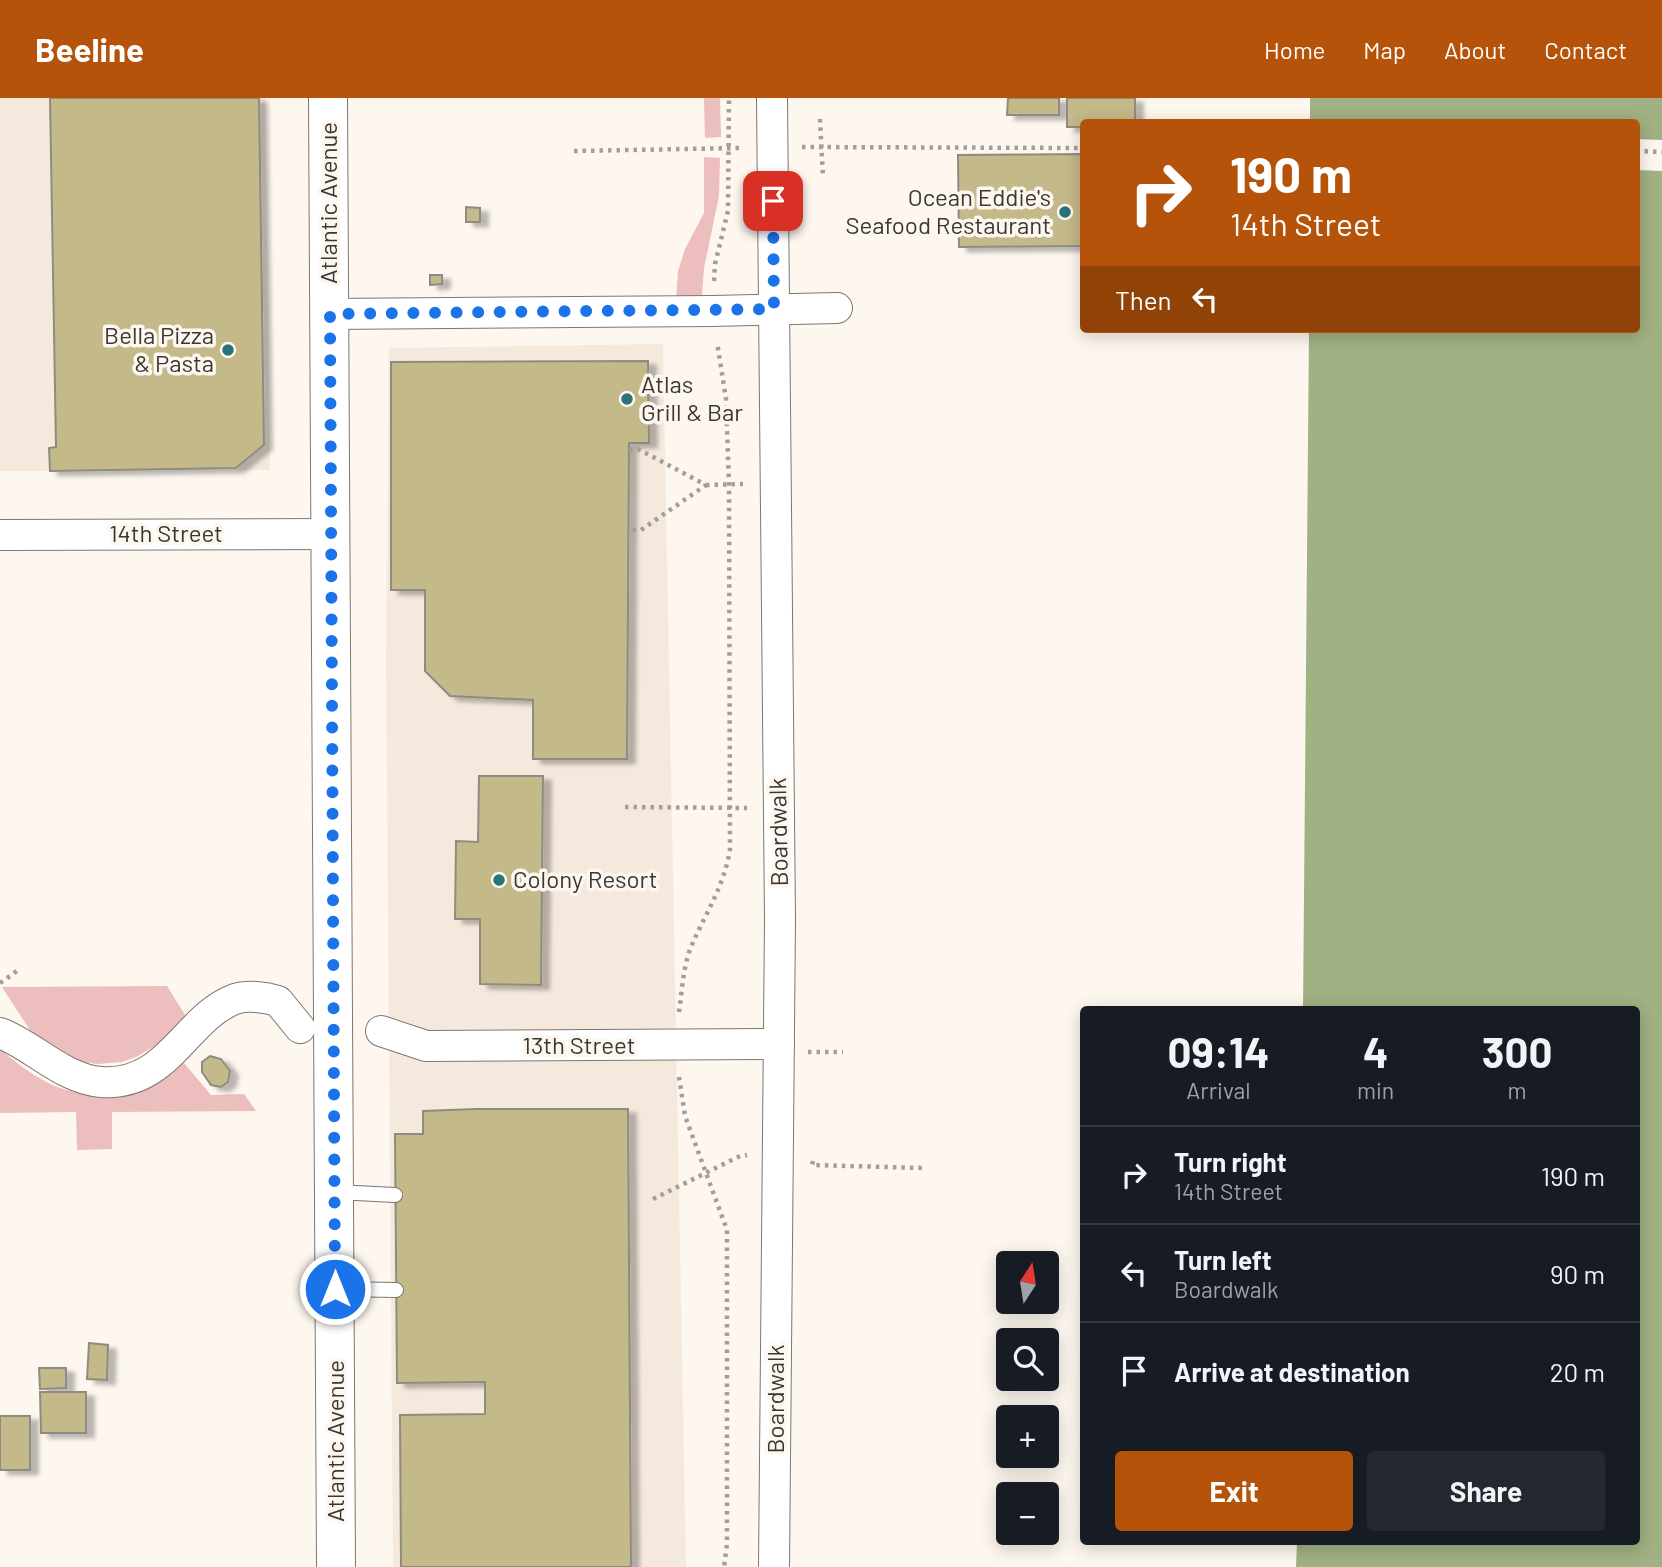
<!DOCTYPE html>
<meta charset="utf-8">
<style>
:root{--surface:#171b24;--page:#242831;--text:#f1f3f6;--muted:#9ea1a6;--line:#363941;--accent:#b45309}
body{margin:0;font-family:Barlow,sans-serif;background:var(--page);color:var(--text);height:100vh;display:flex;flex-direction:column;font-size:26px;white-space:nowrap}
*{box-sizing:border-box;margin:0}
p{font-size:23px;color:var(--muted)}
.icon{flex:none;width:38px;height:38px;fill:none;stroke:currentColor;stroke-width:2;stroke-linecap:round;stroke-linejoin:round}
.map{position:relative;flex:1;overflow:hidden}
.details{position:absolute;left:1080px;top:908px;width:560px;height:539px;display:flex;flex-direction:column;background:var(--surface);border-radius:7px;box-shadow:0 4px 18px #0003}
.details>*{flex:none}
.guide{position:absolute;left:1080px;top:21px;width:560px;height:214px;border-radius:7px;box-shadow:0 4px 18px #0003;background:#b45309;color:#fff;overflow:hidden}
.needle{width:46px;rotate:12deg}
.controls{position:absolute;left:996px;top:1153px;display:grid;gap:14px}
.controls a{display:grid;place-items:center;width:63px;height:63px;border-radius:7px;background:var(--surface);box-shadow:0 4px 18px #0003;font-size:35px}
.pin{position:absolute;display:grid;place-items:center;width:60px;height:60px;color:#fff;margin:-30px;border-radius:14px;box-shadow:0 4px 10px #0006}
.me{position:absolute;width:77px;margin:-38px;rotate:0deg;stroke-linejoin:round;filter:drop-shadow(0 0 5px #0008)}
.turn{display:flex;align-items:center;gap:24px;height:147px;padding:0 35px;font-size:32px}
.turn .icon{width:91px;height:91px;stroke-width:2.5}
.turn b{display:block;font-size:49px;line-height:60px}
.then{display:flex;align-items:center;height:66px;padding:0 35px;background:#0003;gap:14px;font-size:26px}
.eta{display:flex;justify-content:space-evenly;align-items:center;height:119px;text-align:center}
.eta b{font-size:42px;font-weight:700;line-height:49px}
.action{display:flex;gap:14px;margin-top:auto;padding:14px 35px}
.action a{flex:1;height:80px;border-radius:7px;background:var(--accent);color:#fff;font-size:28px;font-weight:700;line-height:80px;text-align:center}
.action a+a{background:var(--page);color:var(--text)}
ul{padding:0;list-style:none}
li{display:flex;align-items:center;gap:21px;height:98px;padding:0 35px;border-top:2px solid var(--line)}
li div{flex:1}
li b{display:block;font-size:26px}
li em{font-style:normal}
header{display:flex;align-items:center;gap:42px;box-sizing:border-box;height:98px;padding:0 35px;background:var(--accent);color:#fff}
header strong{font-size:33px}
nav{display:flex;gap:38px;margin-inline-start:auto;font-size:24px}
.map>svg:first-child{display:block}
</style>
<header>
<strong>Beeline</strong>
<nav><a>Home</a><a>Map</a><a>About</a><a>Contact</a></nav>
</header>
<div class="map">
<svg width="1662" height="1469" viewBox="0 0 1662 1469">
<defs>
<filter id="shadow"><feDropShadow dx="8" dy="4.5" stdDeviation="2" flood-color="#0004"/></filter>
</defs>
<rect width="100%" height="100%" fill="#fdf7ef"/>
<g fill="#f5e9dd">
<polygon points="0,0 265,0 270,372 0,373"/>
<polygon points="663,246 686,1469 393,1469 386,563 389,250"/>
</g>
<g fill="#edbebe">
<polygon points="704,0 720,0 721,39 705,40"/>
<polygon points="704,59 720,60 719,98 704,170 702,198 676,202 678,173 685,151 704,115"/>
<polygon points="167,888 187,920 156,947 138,958 122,964 98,966 76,963 35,940 2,889"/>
<path d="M0,951C43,988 78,1007 135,989C154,983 167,977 184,965L211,997L244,996L256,1013L112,1014V1051L77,1052L76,1014L0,1015Z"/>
</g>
<polygon fill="#a0b183" points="1310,0 1662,0 1662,1469 1296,1469 1297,1444 1636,1444 1636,912 1303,912 1309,231 1636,231 1636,24 1310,24"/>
<polygon fill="#fdf7ef" points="1636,41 1662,42 1662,73 1636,72"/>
<g fill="#c4b988" stroke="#8d8c83" stroke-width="2" filter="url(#shadow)">
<polygon points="50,0 259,0 264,347 236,370 50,373 49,350 56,349"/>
<polygon points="1008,0 1059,0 1059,17 1007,17"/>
<polygon points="1067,0 1135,0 1135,24 1083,24 1083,29 1067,29"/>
<polygon points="1083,56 1083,148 959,149 958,57"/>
<polygon points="466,109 480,110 480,124 466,124"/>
<polygon points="430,177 442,177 442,186 430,187"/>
<polygon points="648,263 649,345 629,345 627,661 533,661 533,602 450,598 425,573 425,492 391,492 391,264"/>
<polygon points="479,678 543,678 541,887 480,886 480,821 455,821 456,743 478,744"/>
<polygon points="210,958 221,961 230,973 228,984 221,989 211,987 202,974 202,964"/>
<polygon points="477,1011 628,1011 631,1469 401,1469 400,1317 485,1316 485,1284 397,1285 395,1036 423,1036 423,1013"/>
<polygon points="89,1245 108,1247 107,1282 87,1281"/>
<polygon points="39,1270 66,1270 66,1290 40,1291"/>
<polygon points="40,1294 86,1294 86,1335 41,1335"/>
<rect x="0" y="1318" width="30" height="54"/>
</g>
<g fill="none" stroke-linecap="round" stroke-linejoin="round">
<defs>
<g id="lane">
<polyline points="336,1094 395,1097"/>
<polyline points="336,1191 396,1192"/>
</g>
<g id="street">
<polyline points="772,0 780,821 774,1469"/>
<polyline points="330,216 712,213 837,210"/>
<polyline points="0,437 331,436"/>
<polyline points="381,933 426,948 779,946"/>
<path d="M0,935C34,948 63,981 101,984C168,989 186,919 235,901C247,897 265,899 278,903L300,930"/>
</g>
<polyline id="secondary" points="328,0 336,1469"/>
</defs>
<use href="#lane" stroke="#7d7770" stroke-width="16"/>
<use href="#street" stroke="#7d7770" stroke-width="32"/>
<use href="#secondary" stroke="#7d7770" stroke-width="40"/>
<g stroke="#a39e98" stroke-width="4.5" stroke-dasharray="3.5 5" stroke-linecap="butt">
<polyline points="820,21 823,79"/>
<polyline points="802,49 1083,50"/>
<polyline points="574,53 741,50"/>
<polyline points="1636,53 1662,54"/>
<polyline points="714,183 715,166 728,113 729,0"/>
<polyline points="629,352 638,351 706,387 641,432 629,432"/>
<polyline points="706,387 743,386"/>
<polyline points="625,709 747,710"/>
<polyline points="0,885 17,873"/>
<path d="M679,914C682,893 683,869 691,849C706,814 724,789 730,751L729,386L726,301L717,244"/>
<polyline points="808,954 843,954"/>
<polyline points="679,979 685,1018 727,1132 727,1446 724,1469"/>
<polyline points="813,1063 812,1067 923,1070"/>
<polyline points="653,1101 738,1059 747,1057"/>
</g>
<use href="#lane" stroke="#fff" stroke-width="14"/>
<use href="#street" stroke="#fff" stroke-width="30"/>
<use href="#secondary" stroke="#fff" stroke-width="38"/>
</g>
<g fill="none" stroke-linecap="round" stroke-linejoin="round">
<polyline stroke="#1a73e8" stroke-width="12" stroke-dasharray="0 21.6" points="335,1191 330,216 774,211 773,103"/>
</g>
<g fill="#2a737a" stroke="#fdf7ef" stroke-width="2.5">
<circle cx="1065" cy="114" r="7"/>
<circle cx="228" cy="252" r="7"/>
<circle cx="627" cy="301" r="7"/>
<circle cx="499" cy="782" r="7"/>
</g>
<g text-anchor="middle" stroke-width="7" stroke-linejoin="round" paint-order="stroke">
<g font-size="24" fill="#3a3734" stroke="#fdf7ef" text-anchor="end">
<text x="1051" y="108">Ocean Eddie's<tspan x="1051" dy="28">Seafood Restaurant</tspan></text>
<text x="214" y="246">Bella Pizza<tspan x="214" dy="28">&amp; Pasta</tspan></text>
<text x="641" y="295" text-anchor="start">Atlas<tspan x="641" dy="28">Grill &amp; Bar</tspan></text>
<text x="513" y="790" text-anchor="start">Colony Resort</text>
</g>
<g font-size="24" fill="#3a3734" stroke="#fdf7ef">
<text transform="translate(329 105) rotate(-90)" y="8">Atlantic Avenue</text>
<text x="166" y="444">14th Street</text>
<text transform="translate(779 734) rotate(-91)" y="8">Boardwalk</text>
<text x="579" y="956">13th Street</text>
<text transform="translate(776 1301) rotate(-90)" y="8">Boardwalk</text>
<text transform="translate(336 1343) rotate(-90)" y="8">Atlantic Avenue</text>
</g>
</g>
</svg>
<div class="controls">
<a><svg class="needle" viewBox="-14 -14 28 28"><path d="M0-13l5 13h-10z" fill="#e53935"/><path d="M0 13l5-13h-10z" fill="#9ea1a6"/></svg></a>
<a><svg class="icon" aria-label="search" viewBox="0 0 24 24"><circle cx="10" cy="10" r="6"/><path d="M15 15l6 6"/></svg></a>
<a>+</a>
<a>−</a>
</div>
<div class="pin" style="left:773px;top:103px;background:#d93025"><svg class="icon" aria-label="arrive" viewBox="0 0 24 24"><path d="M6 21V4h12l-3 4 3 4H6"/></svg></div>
<svg class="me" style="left:335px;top:1191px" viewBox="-20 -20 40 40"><circle r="17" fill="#1a73e8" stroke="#fff" stroke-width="3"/><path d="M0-11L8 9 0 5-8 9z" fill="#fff"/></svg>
<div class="guide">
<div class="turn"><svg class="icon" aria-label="right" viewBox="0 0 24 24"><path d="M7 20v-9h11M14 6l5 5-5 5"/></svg><div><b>190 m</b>14th Street</div></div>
<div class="then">Then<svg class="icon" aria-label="left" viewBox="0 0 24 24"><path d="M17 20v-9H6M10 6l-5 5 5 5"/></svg></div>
</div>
<section class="details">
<div class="eta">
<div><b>09:14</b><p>Arrival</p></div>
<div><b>4</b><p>min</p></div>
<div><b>300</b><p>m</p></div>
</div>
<ul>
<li><svg class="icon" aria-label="right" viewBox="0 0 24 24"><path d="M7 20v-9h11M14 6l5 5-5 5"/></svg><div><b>Turn right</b><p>14th Street</p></div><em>190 m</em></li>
<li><svg class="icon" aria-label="left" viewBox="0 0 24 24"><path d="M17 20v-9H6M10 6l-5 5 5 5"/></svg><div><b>Turn left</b><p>Boardwalk</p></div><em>90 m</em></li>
<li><svg class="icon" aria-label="arrive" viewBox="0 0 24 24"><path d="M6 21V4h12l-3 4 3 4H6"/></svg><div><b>Arrive at destination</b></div><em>20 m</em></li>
</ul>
<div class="action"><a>Exit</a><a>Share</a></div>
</section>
</div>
